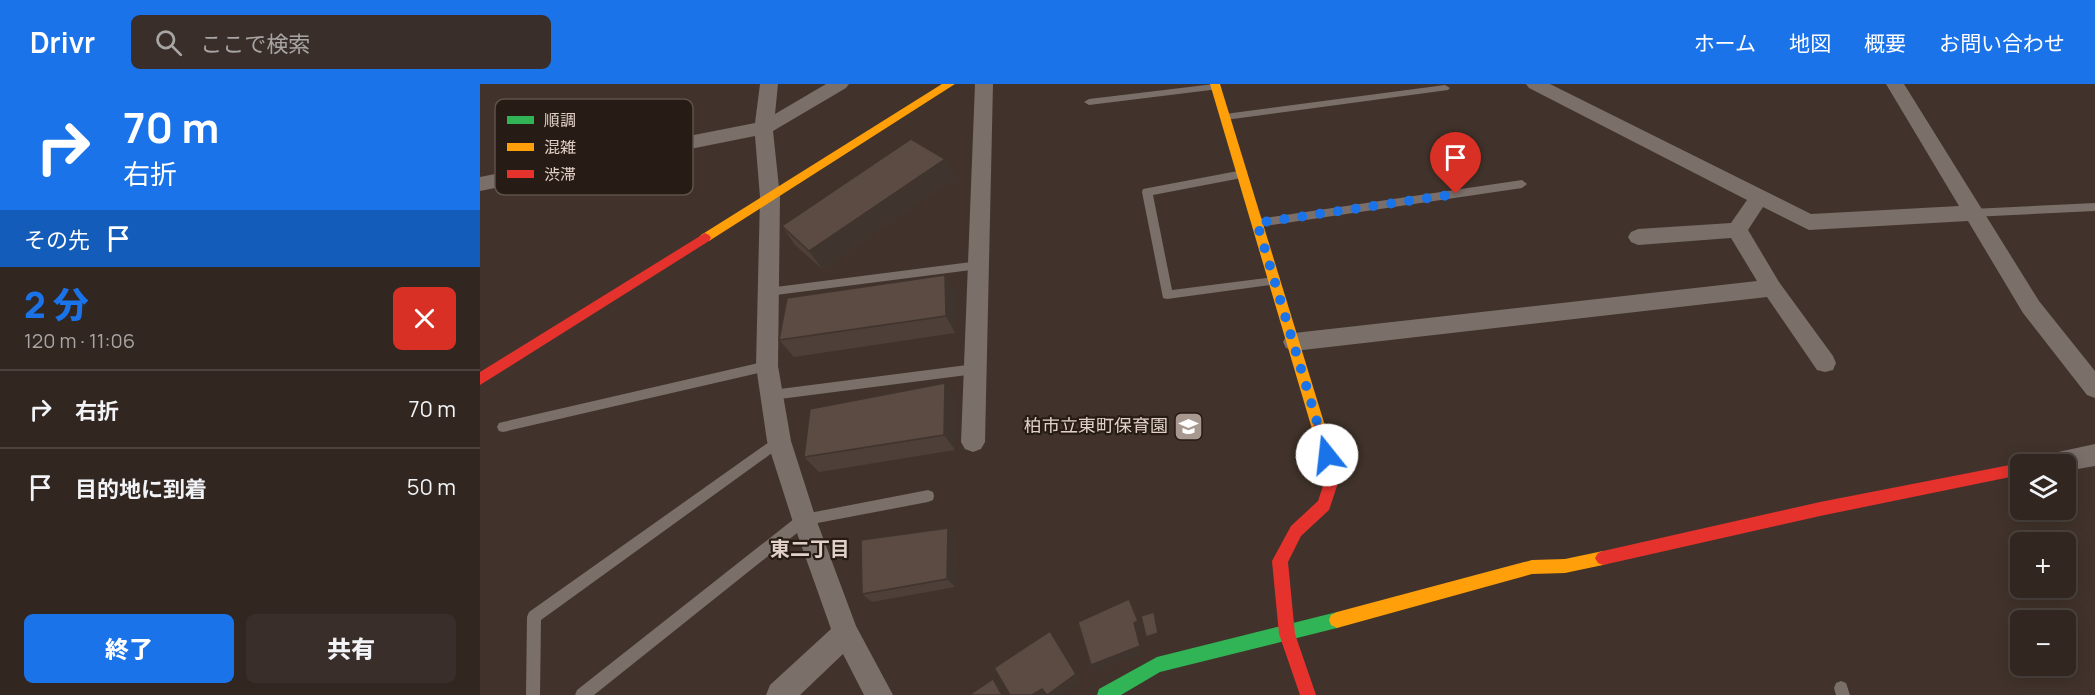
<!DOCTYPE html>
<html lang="ja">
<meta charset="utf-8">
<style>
:root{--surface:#312620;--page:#392e29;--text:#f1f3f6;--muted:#a8a5a5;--line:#4c433e;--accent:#1a73e8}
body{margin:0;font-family:Manrope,"Noto Sans JP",sans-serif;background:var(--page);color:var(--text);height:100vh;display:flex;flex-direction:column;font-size:22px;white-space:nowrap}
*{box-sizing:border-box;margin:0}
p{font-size:20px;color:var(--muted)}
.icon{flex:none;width:33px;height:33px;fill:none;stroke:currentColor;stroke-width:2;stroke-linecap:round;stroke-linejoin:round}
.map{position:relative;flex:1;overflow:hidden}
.panel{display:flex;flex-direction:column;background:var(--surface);width:480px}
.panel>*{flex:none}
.guide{background:#1a73e8;color:#fff;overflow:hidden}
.tools{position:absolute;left:1530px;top:370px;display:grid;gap:12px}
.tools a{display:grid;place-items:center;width:66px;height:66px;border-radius:9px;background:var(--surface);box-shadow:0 3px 15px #0003,0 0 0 2px var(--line);font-size:30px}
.pin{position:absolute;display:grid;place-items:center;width:51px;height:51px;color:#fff;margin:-62px -26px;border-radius:50% 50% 50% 0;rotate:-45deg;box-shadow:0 0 6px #0007}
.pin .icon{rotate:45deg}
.me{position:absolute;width:66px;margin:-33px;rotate:344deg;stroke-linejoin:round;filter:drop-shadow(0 0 4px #0008)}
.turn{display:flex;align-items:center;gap:21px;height:126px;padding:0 24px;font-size:27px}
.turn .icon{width:78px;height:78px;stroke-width:2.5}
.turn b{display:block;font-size:42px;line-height:51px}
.then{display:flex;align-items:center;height:57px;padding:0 24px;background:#0003;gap:12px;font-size:22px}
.round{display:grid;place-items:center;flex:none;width:63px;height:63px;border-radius:9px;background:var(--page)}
.head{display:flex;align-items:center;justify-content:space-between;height:102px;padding:0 24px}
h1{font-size:36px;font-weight:800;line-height:45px;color:var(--accent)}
.cta{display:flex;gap:12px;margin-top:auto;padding:12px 24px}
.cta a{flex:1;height:69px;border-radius:9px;background:var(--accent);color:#fff;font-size:24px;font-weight:800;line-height:69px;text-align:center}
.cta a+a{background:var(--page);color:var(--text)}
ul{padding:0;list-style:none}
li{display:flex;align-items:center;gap:18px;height:78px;padding:0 24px;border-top:2px solid var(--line)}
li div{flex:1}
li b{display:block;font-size:22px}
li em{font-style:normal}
header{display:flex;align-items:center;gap:36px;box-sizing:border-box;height:84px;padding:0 30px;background:var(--accent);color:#fff}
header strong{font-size:28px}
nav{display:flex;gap:33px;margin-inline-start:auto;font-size:21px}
.search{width:420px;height:54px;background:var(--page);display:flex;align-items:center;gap:15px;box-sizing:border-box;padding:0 21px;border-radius:9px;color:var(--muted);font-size:22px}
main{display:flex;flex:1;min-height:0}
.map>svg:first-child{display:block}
</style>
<header>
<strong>Drivr</strong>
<div class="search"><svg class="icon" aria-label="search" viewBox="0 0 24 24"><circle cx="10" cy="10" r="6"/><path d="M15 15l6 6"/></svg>ここで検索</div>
<nav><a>ホーム</a><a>地図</a><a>概要</a><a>お問い合わせ</a></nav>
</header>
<main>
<section class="panel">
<div class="guide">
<div class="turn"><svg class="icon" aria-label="right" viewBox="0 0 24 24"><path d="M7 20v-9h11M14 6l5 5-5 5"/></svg><div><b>70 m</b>右折</div></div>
<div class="then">その先<svg class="icon" aria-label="arrive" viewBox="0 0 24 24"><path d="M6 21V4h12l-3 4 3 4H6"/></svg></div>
</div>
<div class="head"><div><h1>2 分</h1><p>120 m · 11:06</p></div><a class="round" style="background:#d93025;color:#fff"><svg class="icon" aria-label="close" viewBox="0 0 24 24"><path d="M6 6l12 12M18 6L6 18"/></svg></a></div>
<ul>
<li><svg class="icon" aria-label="right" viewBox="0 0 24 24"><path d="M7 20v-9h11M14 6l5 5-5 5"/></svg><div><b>右折</b></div><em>70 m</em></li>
<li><svg class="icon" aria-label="arrive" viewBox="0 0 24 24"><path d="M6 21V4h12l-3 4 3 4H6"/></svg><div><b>目的地に到着</b></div><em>50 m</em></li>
</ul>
<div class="cta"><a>終了</a><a>共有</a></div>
</section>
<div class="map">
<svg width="1615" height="611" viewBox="0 0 1615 611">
<rect width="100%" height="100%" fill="#41332b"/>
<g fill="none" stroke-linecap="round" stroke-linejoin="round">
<g fill="#7a6f69" fill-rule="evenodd">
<polygon points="734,0 739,1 739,5 609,21 604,18 609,15"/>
<polygon points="965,1 970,4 968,6 745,36 740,33 745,30"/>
<polygon points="763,86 767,87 767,93 673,111 692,206 794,193 798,194 800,197 798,200 687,215 683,214 662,108 663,105"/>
<polygon points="1042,96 1047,100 1042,104 778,143 773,139 778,135"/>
<polygon points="1615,119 1615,127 1492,133 1487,129 1492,125"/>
<polygon points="499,177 504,181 499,185 288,212 282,208 288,204"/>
<polygon points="287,277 291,278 293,282 291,286 287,287 23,348 19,347 17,343 19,339 23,338"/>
<polygon points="495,280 499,281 501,285 499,289 495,290 292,316 288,315 286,311 288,307 292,306"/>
<polygon points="299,351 303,353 305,357 303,361 61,536 60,611 46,611 47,533 49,528"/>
<polygon points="448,406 453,408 454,412 453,416 448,418 327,441 114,611 95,611 97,606 319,431"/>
<polygon points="1361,597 1366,599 1370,611 1356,611 1354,604 1356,599"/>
</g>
<g fill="#7a6f69" fill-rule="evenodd">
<polygon points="280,0 298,0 295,30 346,0 369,0 366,4 293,47 300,113 298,282 311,357 336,435 376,542 413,611 384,611 363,570 320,611 286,611 290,601 351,545 312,435 287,357 276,282 280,113 275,52 0,107 0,93 275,39"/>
<polygon points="495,0 513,0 505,358 501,365 493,368 485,365 481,358"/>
<polygon points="1046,0 1070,0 1331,130 1479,122 1406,0 1424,0 1559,217 1615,287 1615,314 1607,311 1543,229 1488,137 1329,146 1283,123 1268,146 1299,198 1353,272 1356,279 1353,286 1345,288 1337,286 1287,213 814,267 806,264 803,258 806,252 814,249 1277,197 1251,154 1158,161 1151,158 1148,153 1151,148 1158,145 1251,139 1267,116 1049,4"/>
<polygon points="1615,360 1615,382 1586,387 1586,381 1551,381 1555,373"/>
</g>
<polygon fill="#30b455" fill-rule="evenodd" points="857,528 863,531 865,536 863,541 857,544 680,588 641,611 617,611 619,605 677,573"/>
<g fill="#ff9f0a" fill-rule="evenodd">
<polygon points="462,0 475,0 229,157 221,157 219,154 221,151"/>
<polygon points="730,0 740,0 846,345 844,349 839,351 834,349 832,345"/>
<polygon points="1123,467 1128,469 1131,474 1128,479 1123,481 1085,489 1052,490 857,544 851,541 849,536 851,531 857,528 1052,476 1085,475"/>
</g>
<g fill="#e5322d" fill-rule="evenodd">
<polygon points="225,149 229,151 231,154 229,157 0,301 0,288"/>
<polygon points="839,339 844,341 846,345 860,393 849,426 821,452 808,478 815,550 836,611 820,611 799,550 792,477 811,442 838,417 846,393 832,345 834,341"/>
<polygon points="1540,379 1545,381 1540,381 1540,391 1340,432 1123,481 1118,479 1115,474 1118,469 1123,467 1340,418"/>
</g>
</g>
<g fill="#4e4039">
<polygon points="465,75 474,94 342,185 315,161 302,142"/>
<polygon points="475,208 475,249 314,273 299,256"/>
<polygon points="475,315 475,366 339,388 324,373"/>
<polygon points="476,453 475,503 392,518 382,510"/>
</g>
<g fill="#40342e">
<polygon points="465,75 474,94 342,185 329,167"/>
<polygon points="465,191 475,208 475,249 466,232"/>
<polygon points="465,299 475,315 475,366 464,351"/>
<polygon points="468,444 476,453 475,503 467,495"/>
<polygon points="649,515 662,544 658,547 663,569 616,587 611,581 654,539"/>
<polygon points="674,528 680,553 668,556 666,553"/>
<polygon points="570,547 576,554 601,596 581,611 552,611"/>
<polygon points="513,595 517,598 524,611 522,611"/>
</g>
<g fill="#5b4b42" stroke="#40342e" stroke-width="1.5">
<polygon points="431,55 465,75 329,167 302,142"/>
<polygon points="465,191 466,232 299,256 307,214"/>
<polygon points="465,299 464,351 324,373 330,325"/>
<polygon points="468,444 467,495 382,510 381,456"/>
<polygon points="649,515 658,537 654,539 660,562 611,581 598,538"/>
<polygon points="674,528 678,549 666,553 661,532"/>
<polygon points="570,547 596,590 567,611 562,605 552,611 530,611 514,584"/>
<polygon points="513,595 522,611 489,611"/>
</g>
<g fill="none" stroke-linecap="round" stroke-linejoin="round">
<polyline stroke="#1a73e8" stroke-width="10" stroke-dasharray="0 18" points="847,371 777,139 976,110"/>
</g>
<defs>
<symbol id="school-square" viewBox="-11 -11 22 22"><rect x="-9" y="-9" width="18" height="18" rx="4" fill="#a89990" stroke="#271c15"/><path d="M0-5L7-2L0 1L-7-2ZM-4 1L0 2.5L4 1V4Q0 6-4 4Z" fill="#fff"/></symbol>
</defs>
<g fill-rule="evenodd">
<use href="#school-square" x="692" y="326" width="33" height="33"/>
</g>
<g text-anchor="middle" stroke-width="4.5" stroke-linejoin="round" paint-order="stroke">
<g font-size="18" fill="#e0d0c7" stroke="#271c15" text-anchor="end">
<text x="688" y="348">柏市立東町保育園</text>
</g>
<g font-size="20" font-weight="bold" fill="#e0d0c7" stroke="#271c15">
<text x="330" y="472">東二丁目</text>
</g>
</g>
<rect x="15" y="15" width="198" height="96" rx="9" fill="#271c15" stroke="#5e524a" stroke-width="1.5"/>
<rect x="27" y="32" width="27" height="8" fill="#30b455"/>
<rect x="27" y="59" width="27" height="8" fill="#ff9f0a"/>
<rect x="27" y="86" width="27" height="8" fill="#e5322d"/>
<g font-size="16" fill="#e0d0c7">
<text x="64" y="42">順調</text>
<text x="64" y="69">混雑</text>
<text x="64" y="96">渋滞</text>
</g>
</svg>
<div class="tools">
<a><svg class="icon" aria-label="layers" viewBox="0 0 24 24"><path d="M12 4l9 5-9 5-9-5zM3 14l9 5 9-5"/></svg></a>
<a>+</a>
<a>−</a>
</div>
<div class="pin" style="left:976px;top:110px;background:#d93025"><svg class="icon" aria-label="arrive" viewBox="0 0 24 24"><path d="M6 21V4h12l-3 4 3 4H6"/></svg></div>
<svg class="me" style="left:847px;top:371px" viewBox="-20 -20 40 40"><circle r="19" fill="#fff"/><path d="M0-13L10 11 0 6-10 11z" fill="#1a73e8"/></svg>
</div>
</main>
